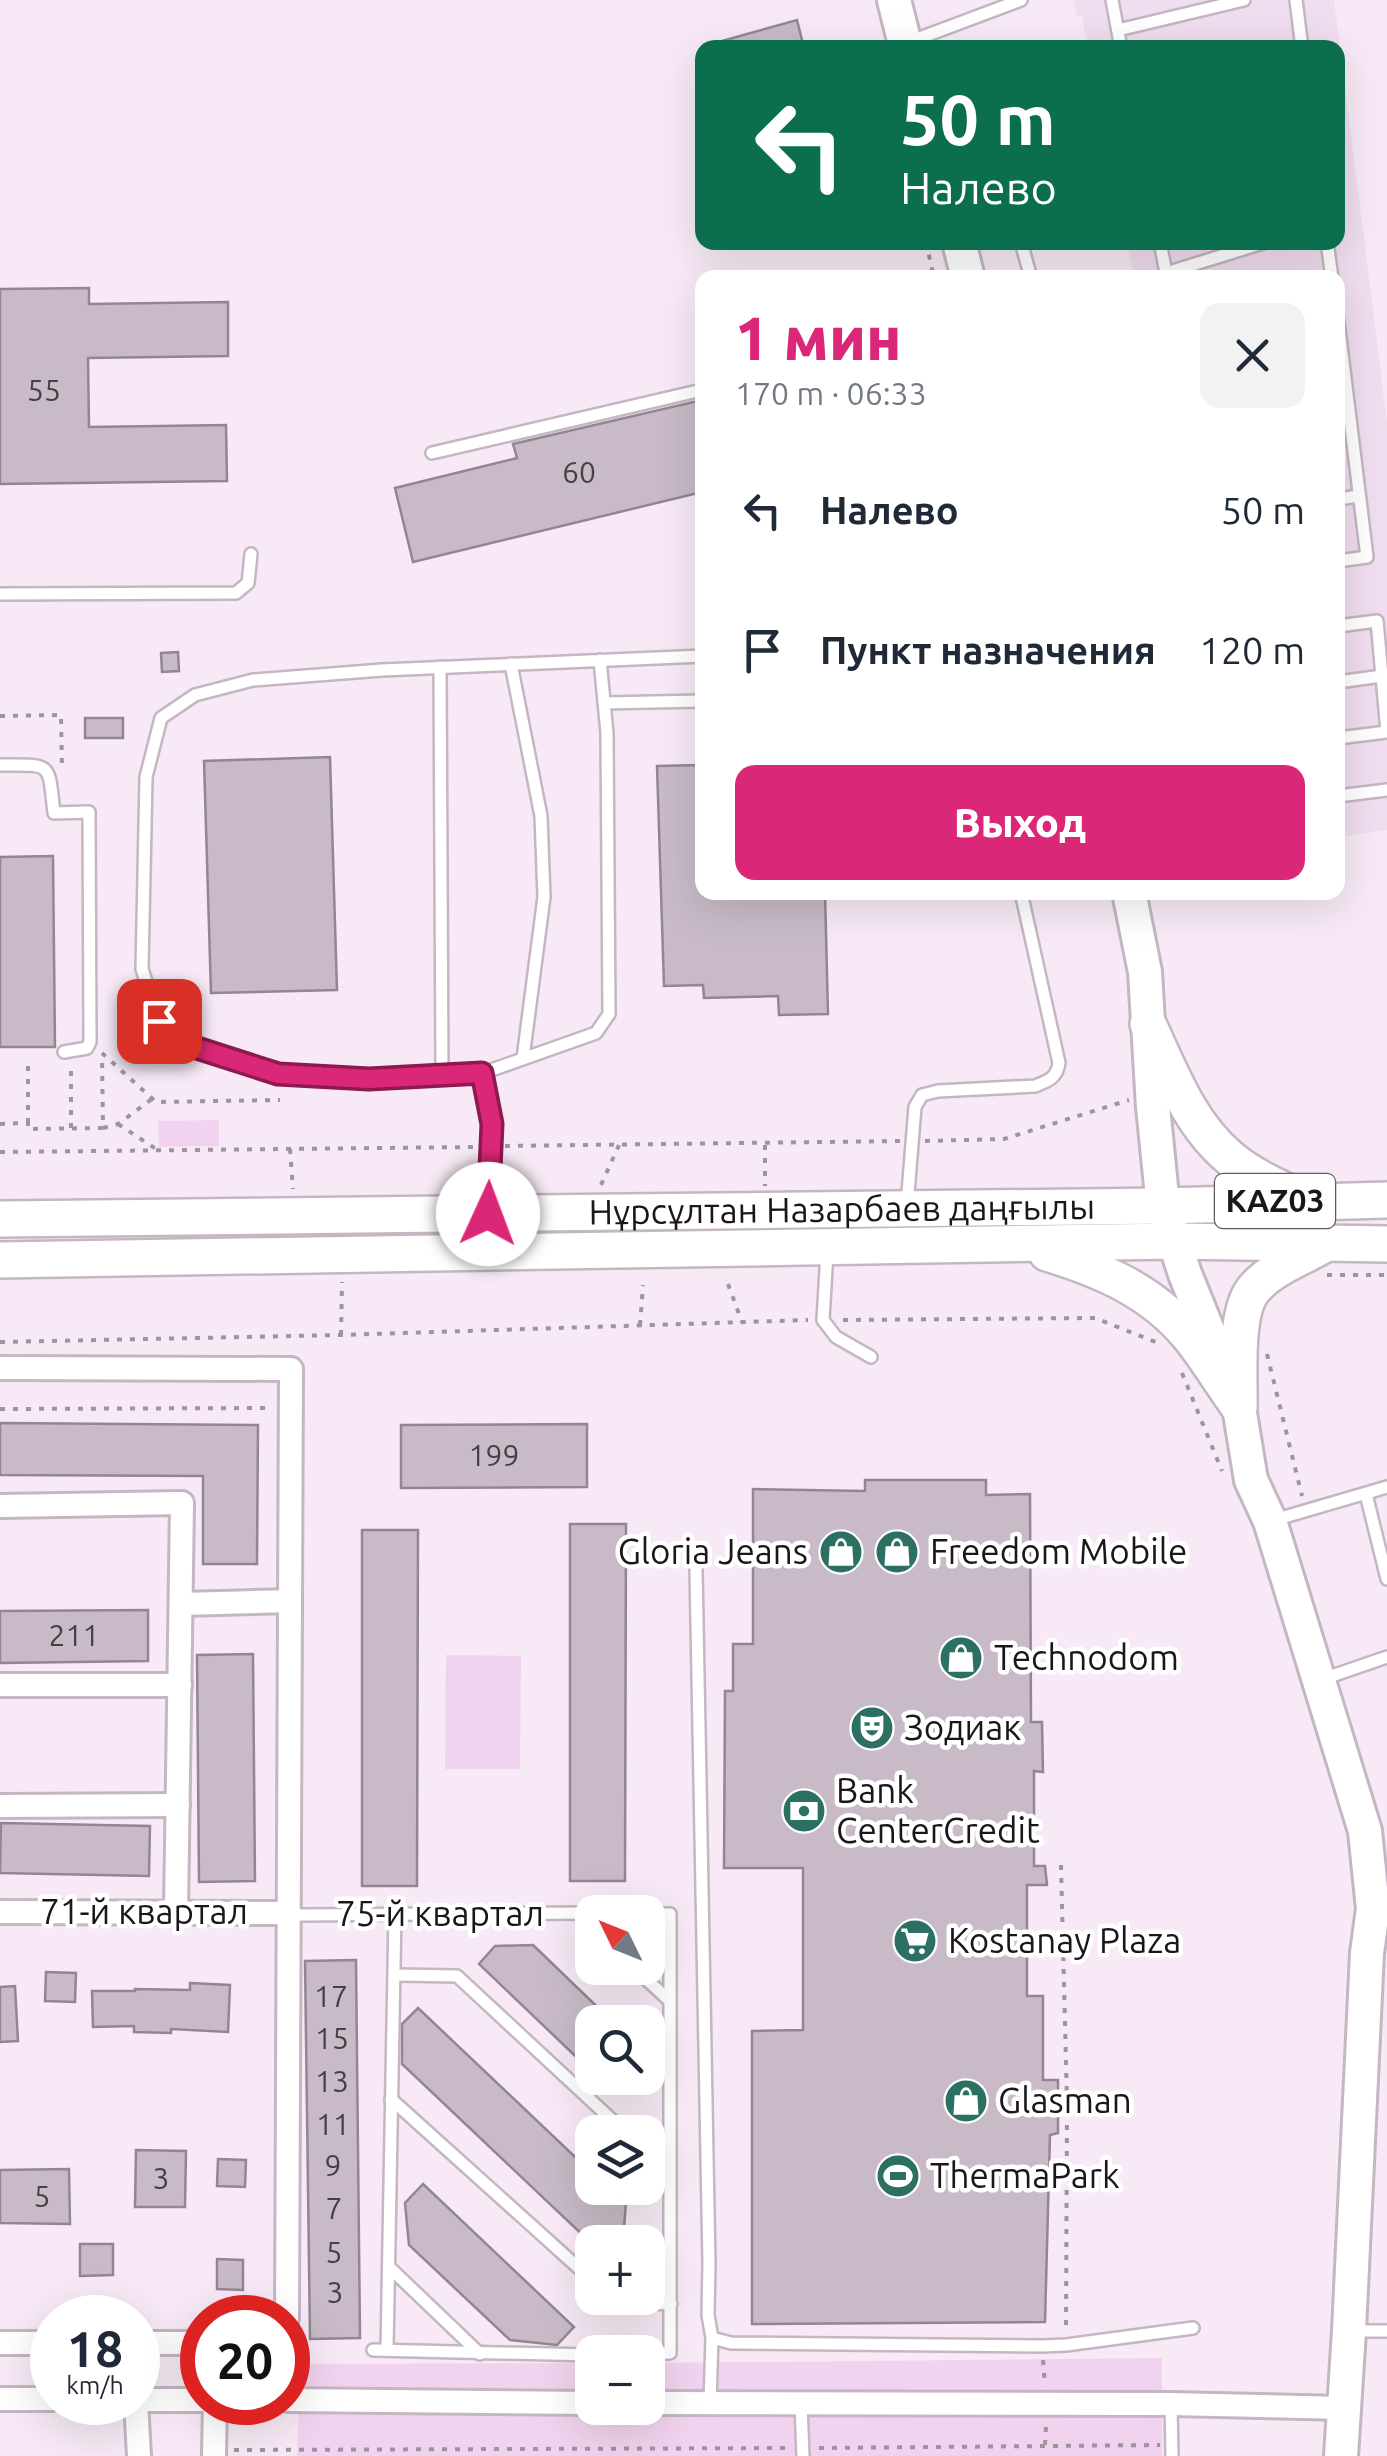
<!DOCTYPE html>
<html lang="ru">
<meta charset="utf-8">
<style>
:root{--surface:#fff;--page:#f2f2f3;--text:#1f2937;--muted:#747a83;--accent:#db2777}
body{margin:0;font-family:Ubuntu,sans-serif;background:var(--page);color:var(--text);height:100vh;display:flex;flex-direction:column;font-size:38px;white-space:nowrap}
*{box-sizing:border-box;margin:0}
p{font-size:32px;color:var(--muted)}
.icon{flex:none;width:55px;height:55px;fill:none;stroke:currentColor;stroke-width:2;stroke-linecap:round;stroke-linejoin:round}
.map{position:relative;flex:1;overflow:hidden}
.drawer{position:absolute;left:695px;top:270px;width:650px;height:630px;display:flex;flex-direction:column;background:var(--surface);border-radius:20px;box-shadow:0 10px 40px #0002}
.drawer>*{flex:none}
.banner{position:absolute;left:695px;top:40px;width:650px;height:210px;border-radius:20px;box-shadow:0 10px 40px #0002;background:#0b6e4f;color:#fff;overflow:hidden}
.needle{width:65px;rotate:313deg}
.buttons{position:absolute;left:575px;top:1895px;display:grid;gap:20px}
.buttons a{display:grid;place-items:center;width:90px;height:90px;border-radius:20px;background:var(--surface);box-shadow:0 10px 40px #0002;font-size:50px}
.speed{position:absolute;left:30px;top:2295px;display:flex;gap:20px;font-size:50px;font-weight:700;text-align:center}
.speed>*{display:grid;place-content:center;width:130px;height:130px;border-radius:50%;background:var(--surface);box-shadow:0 10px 40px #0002;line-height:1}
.speed small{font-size:25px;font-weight:400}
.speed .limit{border:15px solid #d22;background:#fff;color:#111}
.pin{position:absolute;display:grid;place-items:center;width:85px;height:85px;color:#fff;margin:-42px;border-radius:20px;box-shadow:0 5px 15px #0006}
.me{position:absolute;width:110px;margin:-55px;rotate:2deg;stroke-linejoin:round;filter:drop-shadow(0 0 8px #0008)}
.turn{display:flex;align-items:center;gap:35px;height:210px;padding:0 40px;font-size:45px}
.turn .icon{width:130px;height:130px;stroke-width:2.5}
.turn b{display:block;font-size:70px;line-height:85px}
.round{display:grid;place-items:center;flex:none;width:105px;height:105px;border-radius:20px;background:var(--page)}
.head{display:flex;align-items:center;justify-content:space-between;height:170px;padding:0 40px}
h1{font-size:60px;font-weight:800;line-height:75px;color:var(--accent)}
.primary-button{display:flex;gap:20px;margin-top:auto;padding:20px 40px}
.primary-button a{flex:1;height:115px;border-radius:20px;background:var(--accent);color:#fff;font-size:40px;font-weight:800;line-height:115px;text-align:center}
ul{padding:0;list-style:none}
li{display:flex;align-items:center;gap:30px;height:140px;padding:0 40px}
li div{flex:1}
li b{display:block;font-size:38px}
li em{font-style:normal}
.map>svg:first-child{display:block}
</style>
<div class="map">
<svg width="1387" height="2456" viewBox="0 0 1387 2456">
<rect width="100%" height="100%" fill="#f7eaf6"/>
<polygon fill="#f0ddef" points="1073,0 1334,0 1387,422 1387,830 1338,837 1338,278 1134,277 1127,243 1338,242 1338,48 1088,47 1082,16 1077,16"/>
<g fill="#f2d3ef">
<polygon points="219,1120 219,1146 159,1147 158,1121"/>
<polygon points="446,1655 521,1656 520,1769 445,1769"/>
<polygon points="1162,2358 1162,2456 297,2456 300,2364 592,2363 592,2408 648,2408 648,2363"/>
</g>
<g fill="#c8bbc7" stroke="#938692" stroke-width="2.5">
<polygon points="797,20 804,48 716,48 715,43"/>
<polygon points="89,288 89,304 228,302 228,356 88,358 89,427 226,425 227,481 0,484 0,289"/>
<polygon points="702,400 702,492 413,562 395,488 517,458 513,444"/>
<polygon points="178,652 179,671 162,672 161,653"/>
<rect x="85" y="718" width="38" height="20"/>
<polygon points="330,757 337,990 211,993 204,761"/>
<polygon points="702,765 702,892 825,892 828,1014 779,1015 778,996 704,998 703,985 664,986 657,766"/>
<polygon points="53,856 55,1047 0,1047 0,857"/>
<polygon points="0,1423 258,1425 257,1564 203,1564 203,1476 0,1475"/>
<polygon points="587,1424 587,1487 401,1488 401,1425"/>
<polygon points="865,1480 986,1480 986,1495 1030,1494 1031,1722 1042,1722 1043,1772 1034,1771 1034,1866 1045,1866 1047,1885 1027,1885 1027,1996 1043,1996 1043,2080 1058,2080 1058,2133 1050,2135 1045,2322 752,2324 752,2031 803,2030 803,1868 724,1868 725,1691 733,1691 733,1644 753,1644 753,1489 865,1491"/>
<polygon points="570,1524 626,1524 625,1881 570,1881"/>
<polygon points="362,1530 418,1530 417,1886 362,1886"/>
<polygon points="148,1610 148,1661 0,1663 0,1611"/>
<polygon points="253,1654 255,1881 199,1882 197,1655"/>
<polygon points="1,1823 150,1826 149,1876 0,1873"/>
<polygon points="533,1945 613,2022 592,2022 592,2072 479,1964 495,1946"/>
<polygon points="356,1960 360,2338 310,2339 305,1961"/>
<polygon points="46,1972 76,1973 75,2002 45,2001"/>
<polygon points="190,1983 230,1985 228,2032 171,2029 171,2033 134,2032 134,2026 93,2027 92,1991 135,1991 135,1989 190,1990"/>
<polygon points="15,1986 18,2041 0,2042 0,1987"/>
<polygon points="418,2008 592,2173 592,2188 627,2188 623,2242 590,2242 402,2064 402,2024"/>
<polygon points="136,2150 186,2151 185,2207 135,2207"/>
<polygon points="218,2159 246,2160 245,2187 217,2186"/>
<polygon points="69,2169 70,2224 0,2223 0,2170"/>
<polygon points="423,2184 574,2327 557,2345 510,2340 409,2245 405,2203"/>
<polygon points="80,2244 113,2244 113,2275 80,2276"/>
<polygon points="217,2259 243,2260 243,2290 217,2289"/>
</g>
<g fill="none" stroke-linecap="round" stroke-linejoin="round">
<defs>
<g id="lane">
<polyline points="1112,0 1121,48"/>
<polyline points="1296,0 1302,48"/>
<polyline points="1118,30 1244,0"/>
<polyline points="909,42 1021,0"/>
<polyline points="1021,242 1031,278"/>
<polyline points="1160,242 1167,278"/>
<polyline points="1327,242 1332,278"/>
<polyline points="1166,273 1266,242"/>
<polyline points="1338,321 1367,557 1338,561"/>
<polyline points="432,453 702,390"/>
<polyline points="1338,499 1359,496"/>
<polyline points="0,594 236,593 248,583 251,554"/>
<polyline points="1338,626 1377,621 1387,732 1338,738"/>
<polyline points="600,660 607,733 609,1014 596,1033 483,1073 369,1079 279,1074 172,1040 159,1021 142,969 146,777 161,718 195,695 253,680 382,670 702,656"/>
<polyline points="511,664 541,816 544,897 523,1058"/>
<polyline points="440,667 442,1075"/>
<polyline points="1338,682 1382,676"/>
<polyline points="604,703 702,701"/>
<path d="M0,765C53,765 48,761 54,813L89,812L90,1042L87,1048L64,1052"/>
<polyline points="1338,796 1387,790"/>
<polyline points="483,1073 492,1124 489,1208"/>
<path d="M907,1205L915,1107L922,1095L938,1091L1035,1086C1048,1081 1057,1078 1059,1063L1021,892"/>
<polyline points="827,1252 823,1320 836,1337 871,1357"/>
<polyline points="1366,1494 1387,1579"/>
<polyline points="1274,1520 1387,1487"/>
<polyline points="696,1569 709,2263 708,2315 712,2338 731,2343 1042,2346 1066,2345 1193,2328"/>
<polyline points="1320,1680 1387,1657"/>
<polyline points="289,1913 301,1915 592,1913"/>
<polyline points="578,1913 592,1928"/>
<polyline points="648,1914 670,1914 670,2353 648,2354"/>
<polyline points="634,1968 670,2001"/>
<polyline points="396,1975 457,1976 625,2132"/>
<polyline points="391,2099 592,2280"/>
<polyline points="648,2154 669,2173"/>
<polyline points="389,2267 480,2354"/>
<polyline points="611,2298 615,2301 671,2304"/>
<polyline points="1353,2331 1387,2331"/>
<polyline points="373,2350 592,2355"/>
<polyline points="387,2350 395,1913"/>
<polyline points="710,2403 712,2338"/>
<polyline points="801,2404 803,2456"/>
<polyline points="1171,2404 1172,2456"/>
</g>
<g id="street">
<polyline points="0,1368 291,1369 287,2318"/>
<polyline points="0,1506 182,1503 176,1912"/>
<polyline points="181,1604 290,1601"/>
<polyline points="0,1685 180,1685"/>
<polyline points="0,1806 178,1805"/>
<polyline points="0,1912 289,1913"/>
<polyline points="0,2343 52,2343"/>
<polyline points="138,2343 202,2343"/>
<polyline points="0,2399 52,2399"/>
<polyline points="138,2400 202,2400"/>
<polyline points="288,2400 592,2403"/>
<polyline points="136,2402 139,2456"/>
<polyline points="648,2403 1171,2404 1344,2408"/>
<polyline points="214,2456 215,2402"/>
</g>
<g id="secondary">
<polyline points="894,0 906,48"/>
<polyline points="959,242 968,278"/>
<polyline points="1129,892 1145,972 1153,1107 1163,1206 1185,1274 1239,1407 1251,1480 1270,1521 1365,1831 1373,1909 1367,1953 1349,2331 1341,2456"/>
</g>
<g id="primary">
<path d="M1148,1024C1170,1071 1189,1124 1230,1158C1250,1175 1275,1186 1299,1197"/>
<path id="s1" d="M0,1219L1163,1206L1387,1200"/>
<path d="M1047,1253C1102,1270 1152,1291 1189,1336C1207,1358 1222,1384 1239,1407"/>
<polyline points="0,1260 1174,1241 1387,1244"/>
<path d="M1239,1407C1240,1377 1234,1315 1253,1290C1269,1270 1298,1259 1320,1247"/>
</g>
</defs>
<use href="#lane" stroke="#c4b7c3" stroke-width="16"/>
<use href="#street" stroke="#c4b7c3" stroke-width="28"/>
<use href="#secondary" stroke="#c4b7c3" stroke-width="38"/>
<use href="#primary" stroke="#c4b7c3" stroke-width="40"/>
<g stroke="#9e949d" stroke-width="4" stroke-dasharray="5 8" stroke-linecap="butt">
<polyline points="926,242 934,278"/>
<polyline points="0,716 61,715 62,769"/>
<polyline points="102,1053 156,1102 280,1100"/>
<polyline points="28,1123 28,1061"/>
<polyline points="0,1124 28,1123 28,1129 103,1128 102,1055"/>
<polyline points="118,1124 156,1149"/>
<polyline points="71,1128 71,1068"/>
<polyline points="103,1128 118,1124 152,1099"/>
<polyline points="925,1141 1004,1139 1129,1100"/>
<polyline points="765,1145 765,1186"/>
<polyline points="505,1146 900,1141"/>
<polyline points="290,1149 293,1189"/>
<polyline points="0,1152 475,1147"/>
<polyline points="601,1185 619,1145"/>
<polyline points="1327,1275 1387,1275"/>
<polyline points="728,1284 742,1322"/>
<polyline points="843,1320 1095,1318 1158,1343"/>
<polyline points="640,1325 643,1285"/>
<polyline points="341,1335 342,1282"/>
<polyline points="0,1342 341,1335 808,1320"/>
<polyline points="1267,1354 1302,1496"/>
<polyline points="1182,1373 1222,1471"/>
<polyline points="0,1409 269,1408"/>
<polyline points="1061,1865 1067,2102 1066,2330"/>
<polyline points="1043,2360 1045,2386"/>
<polyline points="1045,2445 1046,2425"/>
<polyline points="819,2448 1160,2445"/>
<polyline points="234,2450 790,2448"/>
</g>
<use href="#lane" stroke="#fff" stroke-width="11"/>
<use href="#street" stroke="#fff" stroke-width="22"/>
<use href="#secondary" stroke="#fff" stroke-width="32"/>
<use href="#primary" stroke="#fff" stroke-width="35"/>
</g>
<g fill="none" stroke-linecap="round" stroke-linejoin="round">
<defs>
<polyline id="route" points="159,1021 172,1040 278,1074 369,1079 482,1073 492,1124 488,1214"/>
</defs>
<use href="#route" stroke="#8e194d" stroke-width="25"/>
<use href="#route" stroke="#db2777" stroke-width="18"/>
</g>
<defs>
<symbol id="shop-disc" viewBox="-11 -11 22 22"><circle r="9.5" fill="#2c7063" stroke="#fff"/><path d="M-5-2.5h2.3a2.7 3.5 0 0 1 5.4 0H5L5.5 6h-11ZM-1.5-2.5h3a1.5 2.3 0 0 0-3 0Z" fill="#fff"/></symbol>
<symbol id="theatre-disc" viewBox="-11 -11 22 22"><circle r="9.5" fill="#2c7063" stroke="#fff"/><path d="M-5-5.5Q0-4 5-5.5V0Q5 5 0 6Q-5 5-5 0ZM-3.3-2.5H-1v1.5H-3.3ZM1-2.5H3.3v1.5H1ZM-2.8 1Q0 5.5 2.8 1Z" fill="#fff"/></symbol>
<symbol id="bank-disc" viewBox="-11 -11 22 22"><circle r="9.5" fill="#2c7063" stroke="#fff"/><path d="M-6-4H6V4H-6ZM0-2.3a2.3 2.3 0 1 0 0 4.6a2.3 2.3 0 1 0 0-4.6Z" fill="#fff"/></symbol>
<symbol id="supermarket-disc" viewBox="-11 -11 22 22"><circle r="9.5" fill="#2c7063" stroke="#fff"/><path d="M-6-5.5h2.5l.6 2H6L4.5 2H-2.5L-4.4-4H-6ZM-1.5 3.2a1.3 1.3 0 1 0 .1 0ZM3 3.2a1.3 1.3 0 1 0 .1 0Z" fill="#fff"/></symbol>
<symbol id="stadium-disc" viewBox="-11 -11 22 22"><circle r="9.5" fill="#2c7063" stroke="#fff"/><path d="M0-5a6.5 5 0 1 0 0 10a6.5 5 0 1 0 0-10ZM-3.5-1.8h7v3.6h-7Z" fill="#fff"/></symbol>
</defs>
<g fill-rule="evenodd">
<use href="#shop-disc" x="816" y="1527" width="50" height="50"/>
<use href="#shop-disc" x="872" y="1527" width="50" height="50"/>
<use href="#shop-disc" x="936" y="1633" width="50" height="50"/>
<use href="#theatre-disc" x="847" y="1703" width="50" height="50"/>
<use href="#bank-disc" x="779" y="1786" width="50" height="50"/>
<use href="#supermarket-disc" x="890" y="1916" width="50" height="50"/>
<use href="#shop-disc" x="941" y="2076" width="50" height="50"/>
<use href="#stadium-disc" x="873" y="2151" width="50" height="50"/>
</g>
<g text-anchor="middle" stroke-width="9" stroke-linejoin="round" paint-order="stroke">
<g font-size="30" fill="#463f45">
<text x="44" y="401">55</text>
<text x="579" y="483">60</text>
<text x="494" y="1466">199</text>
<text x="74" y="1646">211</text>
<text x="331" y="2007">17</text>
<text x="332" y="2049">15</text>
<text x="332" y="2092">13</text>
<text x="333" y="2135">11</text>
<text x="333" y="2176">9</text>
<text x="161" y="2189">3</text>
<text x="42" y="2207">5</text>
<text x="334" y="2219">7</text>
<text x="334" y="2263">5</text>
<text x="335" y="2303">3</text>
</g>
<rect fill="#fff" stroke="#5f5c5f" stroke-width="2.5" x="1215" y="1174" width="120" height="54" rx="8"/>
<g font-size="32" font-weight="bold" fill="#1a161a">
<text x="1275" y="1212">KАZ03</text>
</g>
<g font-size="35" fill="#1a161a" stroke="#fff">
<text dy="12" stroke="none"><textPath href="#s1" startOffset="842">Нұрсұлтан Назарбаев даңғылы</textPath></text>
<text x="144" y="1924">71-й квартал</text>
<text x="440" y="1926">75-й квартал</text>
</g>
<g font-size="35" fill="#1a161a" stroke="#fff" text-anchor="start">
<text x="808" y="1564" text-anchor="end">Gloria Jeans</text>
<text x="930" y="1564">Freedom Mobile</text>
<text x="994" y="1670">Technodom</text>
<text x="904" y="1740">Зодиак</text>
<text x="836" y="1803">Bank<tspan x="836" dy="40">CenterCredit</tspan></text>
<text x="948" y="1953">Kostanay Plaza</text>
<text x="998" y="2113">Glasman</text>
<text x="930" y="2188">ThermaPark</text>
</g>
</g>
</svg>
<div class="buttons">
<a><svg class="needle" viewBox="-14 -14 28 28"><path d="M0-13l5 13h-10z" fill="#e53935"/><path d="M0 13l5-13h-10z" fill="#747a83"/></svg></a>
<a><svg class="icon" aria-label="search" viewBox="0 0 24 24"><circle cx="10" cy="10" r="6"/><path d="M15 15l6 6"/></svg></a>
<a><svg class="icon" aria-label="layers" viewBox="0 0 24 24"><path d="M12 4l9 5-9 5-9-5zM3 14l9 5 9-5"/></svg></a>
<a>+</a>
<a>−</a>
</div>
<div class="speed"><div>18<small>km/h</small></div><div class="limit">20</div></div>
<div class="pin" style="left:159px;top:1021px;background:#d93025"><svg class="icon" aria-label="arrive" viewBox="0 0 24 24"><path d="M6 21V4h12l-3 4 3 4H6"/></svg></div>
<svg class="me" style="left:488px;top:1214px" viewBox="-20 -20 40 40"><circle r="19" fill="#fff"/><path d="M0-13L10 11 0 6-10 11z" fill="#db2777"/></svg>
<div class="banner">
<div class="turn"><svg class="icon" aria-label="left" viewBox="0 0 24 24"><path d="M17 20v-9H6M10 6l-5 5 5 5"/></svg><div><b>50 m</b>Налево</div></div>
</div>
<section class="drawer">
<div class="head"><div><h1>1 мин</h1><p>170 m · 06:33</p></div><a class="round"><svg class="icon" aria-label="close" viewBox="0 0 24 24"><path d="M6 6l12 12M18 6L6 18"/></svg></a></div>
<ul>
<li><svg class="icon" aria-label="left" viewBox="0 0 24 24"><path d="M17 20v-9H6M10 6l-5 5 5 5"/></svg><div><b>Налево</b></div><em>50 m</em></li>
<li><svg class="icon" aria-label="arrive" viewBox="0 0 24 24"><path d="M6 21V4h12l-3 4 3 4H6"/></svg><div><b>Пункт назначения</b></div><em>120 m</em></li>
</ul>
<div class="primary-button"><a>Выход</a></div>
</section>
</div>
